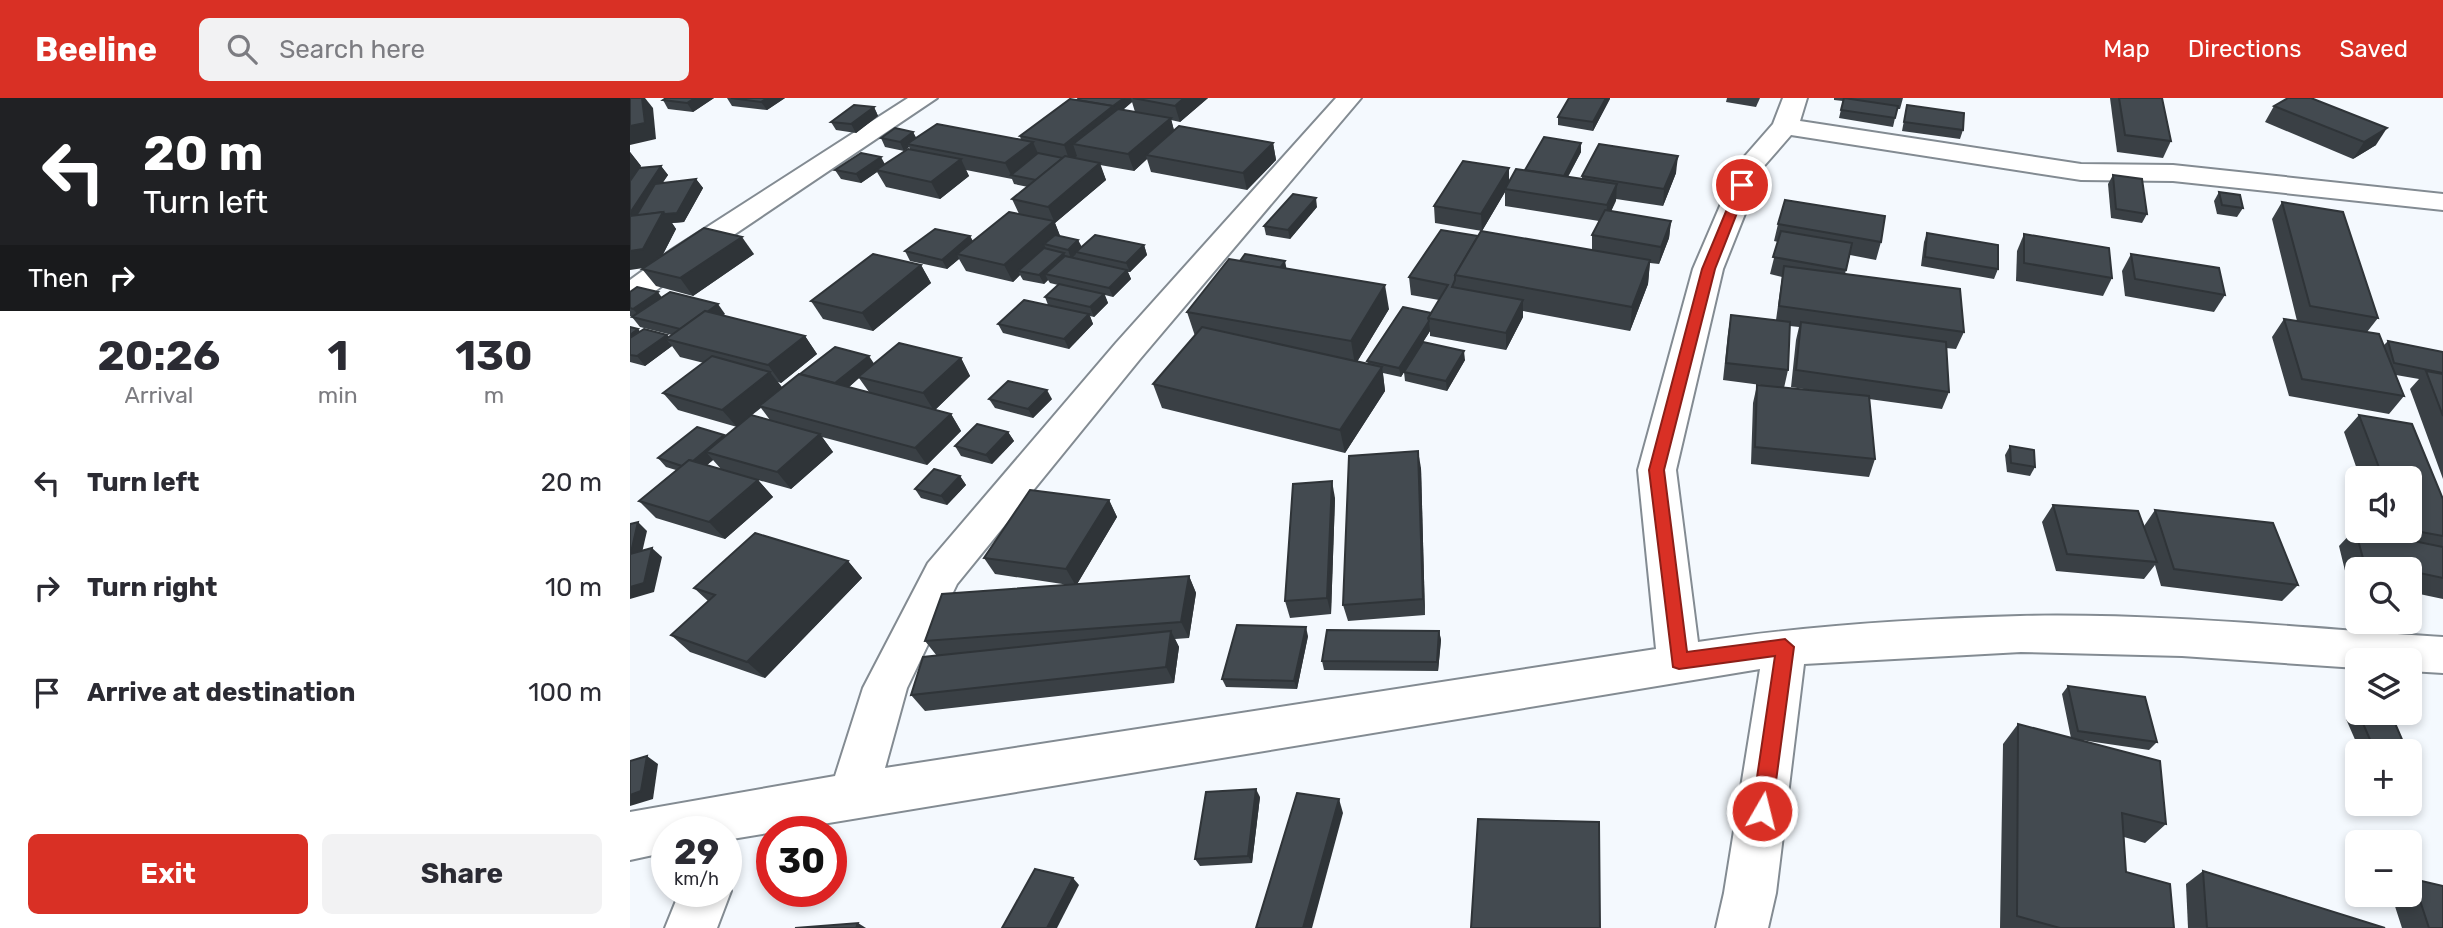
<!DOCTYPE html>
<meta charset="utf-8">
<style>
:root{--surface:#fff;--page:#f2f2f3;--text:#2b2b33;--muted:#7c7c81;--accent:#d93025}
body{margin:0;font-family:Rubik,sans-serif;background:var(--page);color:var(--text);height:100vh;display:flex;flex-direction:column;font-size:26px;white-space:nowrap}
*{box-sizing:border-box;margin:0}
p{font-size:23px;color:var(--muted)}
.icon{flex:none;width:38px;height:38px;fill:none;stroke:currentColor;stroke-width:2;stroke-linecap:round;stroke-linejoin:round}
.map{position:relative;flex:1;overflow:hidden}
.side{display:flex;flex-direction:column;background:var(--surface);width:630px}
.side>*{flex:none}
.guide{background:#202124;color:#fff;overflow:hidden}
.buttons{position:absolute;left:1715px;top:368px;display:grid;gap:14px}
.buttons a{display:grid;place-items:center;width:77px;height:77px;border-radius:10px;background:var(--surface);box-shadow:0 4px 10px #0003;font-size:35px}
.speed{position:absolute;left:21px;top:718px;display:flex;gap:14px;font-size:35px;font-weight:700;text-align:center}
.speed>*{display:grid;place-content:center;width:91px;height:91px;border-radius:50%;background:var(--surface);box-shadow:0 4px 10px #0003;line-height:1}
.speed small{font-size:18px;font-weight:400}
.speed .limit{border:10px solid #d22;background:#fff;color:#111}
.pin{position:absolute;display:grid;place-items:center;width:60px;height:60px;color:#fff;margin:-30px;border:4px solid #fff;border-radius:50%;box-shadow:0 2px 7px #0007}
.me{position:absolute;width:77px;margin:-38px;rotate:8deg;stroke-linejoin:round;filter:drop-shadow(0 0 5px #0008)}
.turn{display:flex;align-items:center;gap:24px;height:147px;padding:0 28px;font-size:32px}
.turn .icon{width:91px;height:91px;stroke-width:2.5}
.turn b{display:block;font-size:49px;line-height:60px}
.then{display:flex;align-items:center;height:66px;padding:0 28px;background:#0003;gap:14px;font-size:26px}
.eta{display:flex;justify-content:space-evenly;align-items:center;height:119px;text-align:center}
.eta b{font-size:42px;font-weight:700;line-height:49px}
.cta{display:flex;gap:14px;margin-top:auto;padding:14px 28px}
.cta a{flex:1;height:80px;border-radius:10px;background:var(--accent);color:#fff;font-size:28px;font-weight:700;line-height:80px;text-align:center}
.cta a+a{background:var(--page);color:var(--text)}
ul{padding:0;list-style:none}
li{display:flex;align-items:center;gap:21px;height:105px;padding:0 28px}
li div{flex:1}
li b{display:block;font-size:26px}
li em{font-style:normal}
header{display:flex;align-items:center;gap:42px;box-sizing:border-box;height:98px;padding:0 35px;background:var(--accent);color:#fff}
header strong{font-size:33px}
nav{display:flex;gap:38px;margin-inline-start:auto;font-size:24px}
.search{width:490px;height:63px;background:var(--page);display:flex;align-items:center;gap:18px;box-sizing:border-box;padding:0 24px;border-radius:10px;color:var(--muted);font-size:26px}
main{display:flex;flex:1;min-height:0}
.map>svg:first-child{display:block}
</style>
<header>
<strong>Beeline</strong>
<div class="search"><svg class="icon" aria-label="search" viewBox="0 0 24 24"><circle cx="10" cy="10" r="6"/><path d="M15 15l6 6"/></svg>Search here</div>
<nav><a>Map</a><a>Directions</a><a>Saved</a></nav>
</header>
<main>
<section class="side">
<div class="guide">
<div class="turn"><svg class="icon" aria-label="left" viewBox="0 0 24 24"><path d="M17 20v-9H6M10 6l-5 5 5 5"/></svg><div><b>20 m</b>Turn left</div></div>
<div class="then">Then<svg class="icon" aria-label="right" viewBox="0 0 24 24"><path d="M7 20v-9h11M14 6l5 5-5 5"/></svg></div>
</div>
<div class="eta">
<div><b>20:26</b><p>Arrival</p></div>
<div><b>1</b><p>min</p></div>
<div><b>130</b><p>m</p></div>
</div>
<ul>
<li><svg class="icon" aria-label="left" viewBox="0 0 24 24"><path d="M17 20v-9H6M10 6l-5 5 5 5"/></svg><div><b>Turn left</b></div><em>20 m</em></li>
<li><svg class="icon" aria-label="right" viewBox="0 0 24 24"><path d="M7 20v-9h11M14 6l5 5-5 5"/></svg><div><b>Turn right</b></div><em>10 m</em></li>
<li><svg class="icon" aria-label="arrive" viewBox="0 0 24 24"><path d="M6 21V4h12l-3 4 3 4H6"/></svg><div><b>Arrive at destination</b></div><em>100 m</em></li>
</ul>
<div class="cta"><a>Exit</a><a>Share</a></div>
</section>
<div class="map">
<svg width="1813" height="830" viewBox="0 0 1813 830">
<rect width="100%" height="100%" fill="#f4f9fe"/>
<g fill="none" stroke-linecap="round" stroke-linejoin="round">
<defs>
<g id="minor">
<polygon points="278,0 307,0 62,165 11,204 0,207 0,182 40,153"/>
<path d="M706,0H731L510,261L327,486L277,590L255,670L1026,551L1008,372L1063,171L1108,66L1143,26L1153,0H1177L1170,23L1451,66L1543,67L1813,96V112L1543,83L1451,82L1161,37L1134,68L1093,171L1046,372L1068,544C1174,528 1282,521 1390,518C1531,515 1673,530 1813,539V575L1780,573V562H1727V570L1552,558L1391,554L1174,566L1146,795L1138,830H1086L1094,795L1130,571L96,742V733H37V754L0,762V714L205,678L233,590L298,465L486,245Z"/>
<polygon points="96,783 101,793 87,830 35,830 50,793 96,793"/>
</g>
</defs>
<use href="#minor" stroke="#838b92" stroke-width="4"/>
<use href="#minor" fill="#fff" fill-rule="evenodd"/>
</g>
<g fill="#3a4045" fill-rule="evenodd">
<polygon points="84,0 63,14 38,11 33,2"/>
<polygon points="97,0 155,0 137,12 102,8"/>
<path d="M449,0H578L550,24L541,22L544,32L643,45L646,62L617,92L521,74L517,61L504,73L470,67L476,82L425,125L430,138L448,142L452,149L514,147L517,157L500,174H498L501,181L483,199L475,197L478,205L464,219L460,218L463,226L439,251L373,235L368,226L418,207L415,199L428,187L420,185L418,182L414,186L393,182L390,177L383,184L336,173L329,161L317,171L280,163L275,153L340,138L343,143L389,116L382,101L398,89L384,86L382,81L336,72L339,78L310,101L256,89L247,74L231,85L211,81L205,72L255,66L280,51L279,49L274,53L255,49L251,40L283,34L286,40L391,42L390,38ZM502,4L505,14L493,12Z"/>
<polygon points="939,0 980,0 963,33 928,27 928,19"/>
<polygon points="1097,0 1130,0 1126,9 1096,4"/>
<polygon points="1204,0 1273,0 1270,11 1267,11 1263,29 1209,20 1213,3 1204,2"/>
<polygon points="1480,0 1532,0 1541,43 1533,60 1487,54"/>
<polygon points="1277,7 1333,32 1330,41 1272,33"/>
<polygon points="1644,8 1746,47 1723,61 1635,24"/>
<polygon points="244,9 248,18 226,35 206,32 201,24"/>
<polygon points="951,45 951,54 938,79 952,81 952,78 1046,75 1033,108 986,101 981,113 1041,123 1039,140 1029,166 1020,165 1018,186 1000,233 893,213 893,219 876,252 800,238 800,233 793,244 835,262 817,293 775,283 774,274 771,279 753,275 755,293 715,355 532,310 523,286 565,238 557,214 657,171 759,211 727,264 738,266 737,263 801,215 809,202 781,197 779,179 848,138 962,152 962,137 969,123 875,108 875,94 852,133 805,125 804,108 879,70 879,83 895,72"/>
<polygon points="0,54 11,68 9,70 31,68 38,77 32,85 66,81 73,90 54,124 42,125 46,131 32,158 124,156 63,198 26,188 12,171 13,170"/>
<polygon points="1483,77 1517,116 1512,125 1481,120 1478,86"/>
<polygon points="1589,94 1613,110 1607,119 1587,116 1584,103"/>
<polygon points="1652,104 1748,220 1737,234 1754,247 1758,243 1813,254 1813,381 1780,291 1789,281 1766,277 1774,298 1759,316 1659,298 1642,239 1654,221 1667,223 1642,121"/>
<polygon points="687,109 660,141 636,137 634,128"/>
<polygon points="1148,126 1251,144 1246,162 1220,157 1215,176 1334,234 1326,251 1316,250 1319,294 1312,311 1239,301 1245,361 1239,379 1121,366 1123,305 1127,287 1193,294 1161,289 1166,242 1169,229 1160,228 1158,272 1154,290 1093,282 1098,235 1101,217 1146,222 1152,179 1140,176 1148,144 1144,143"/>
<polygon points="1297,135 1368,171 1364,181 1291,168 1294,144"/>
<polygon points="1394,136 1482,180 1473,198 1386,183 1387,153"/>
<polygon points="1501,156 1595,197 1584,214 1495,198 1492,173"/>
<polygon points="291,167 301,185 243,233 193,221 181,203"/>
<path d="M0,194L32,199L95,216L92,217L175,238L187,256L151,285L148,284L152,289L244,265L331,260L340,278L305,312L321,316L331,333L297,367L192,339L203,354L161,391L128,382L143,399L95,441L26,420L9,403L46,372L36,369L28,360L94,337L96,338L107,329L48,312L33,295L74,265L50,259L42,248L15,268L0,264V229L8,231L10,234L37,237L39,239L42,237L10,229L2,219H3L0,218ZM229,280L239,294L219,289ZM131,310L140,322L122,317ZM83,362L91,371L77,367Z"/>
<polygon points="359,301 422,301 403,320 365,310"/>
<polygon points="1729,317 1812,400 1813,399 1813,501 1780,494 1780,471 1727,471 1727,483 1717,481 1709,448 1725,431 1750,436 1749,432 1780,432 1780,380 1730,380 1714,334"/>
<polygon points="378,334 384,343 362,366 331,358 325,348"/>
<polygon points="1380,348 1405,369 1400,378 1377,374 1375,357"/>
<polygon points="791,370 795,517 718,523 713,507"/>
<polygon points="330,378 336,387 317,407 291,400 285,391"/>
<polygon points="705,400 701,516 660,520 655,503"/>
<polygon points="479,402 487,419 447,486 559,478 566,495 559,540 545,541 549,549 544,585 295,613 281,597 307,558 295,543 439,487 365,476 354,460"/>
<polygon points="1423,407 1514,428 1525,412 1668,487 1652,503 1531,488 1525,467 1514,481 1426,473 1412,424"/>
<polygon points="218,463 232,480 135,580 60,554 41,537 78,503 64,490"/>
<polygon points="809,533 811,542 808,573 694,572 692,563"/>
<polygon points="678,538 667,591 596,589 592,581"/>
<polygon points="1438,588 1527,644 1519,652 1451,642 1536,726 1515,745 1494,739 1496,774 1544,830 1370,830 1373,646 1388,626 1441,640 1432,596"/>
<polygon points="1727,612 1777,653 1730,653 1716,621"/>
<polygon points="630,699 622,765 570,768 565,761"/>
<polygon points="1573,773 1755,830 1558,830 1556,786"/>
<polygon points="1783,781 1813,830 1772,830 1761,796 1780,796 1780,783"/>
</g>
<g fill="#2f3438">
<polygon points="12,0 15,0 23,10 26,41 0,47 0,28"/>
<polygon points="65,0 84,0 63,14 57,5"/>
<polygon points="137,0 155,0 137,12 131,4"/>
<polygon points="494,0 501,0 502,4 486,17 443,46 447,58 440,64 434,47"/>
<polygon points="554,0 578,0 550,24 545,8"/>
<polygon points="976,0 980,0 980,1 963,33 963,24"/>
<polygon points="244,9 248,18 226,35 221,26"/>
<polygon points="541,20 545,37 516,57 517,61 504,73 498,56"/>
<polygon points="1757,30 1746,47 1723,61 1734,44"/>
<polygon points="283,34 288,43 277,46 279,49 274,53 270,44"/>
<polygon points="403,44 410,60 381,77 375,65"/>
<polygon points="643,45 646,62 617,92 613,75"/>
<polygon points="951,45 951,54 932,89 932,80"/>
<polygon points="0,54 11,68 0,86"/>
<polygon points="1048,58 1046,75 1033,108 1034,91"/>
<polygon points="251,59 256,68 246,72 247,74 231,85 226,76"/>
<polygon points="331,61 339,78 310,101 301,84"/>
<polygon points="470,65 476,82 425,125 431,140 414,146 417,153 388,173 390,177 383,184 374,167 424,123 418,109"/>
<polygon points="31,68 38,77 10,119 33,114 66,81 73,90 54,124 42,125 46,131 27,168 0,172 0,115"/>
<polygon points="879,70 879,86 875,91 875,94 852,133 851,116"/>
<polygon points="987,86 986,103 976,124 977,107"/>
<polygon points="686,100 687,109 660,141 658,132"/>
<polygon points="1041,123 1039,140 1029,166 1031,149"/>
<polygon points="340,138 345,148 327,156 329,161 317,171 312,162"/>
<polygon points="112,139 124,156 63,198 50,180"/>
<polygon points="448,142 452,151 446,154 446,156 441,161 438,152"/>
<polygon points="514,147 517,157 500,174 496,165"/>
<polygon points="434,155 438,164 415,176 418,182 414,186 409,177"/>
<polygon points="1020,162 1018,186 1000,233 1002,209"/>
<polygon points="655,163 657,173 644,178"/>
<polygon points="291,167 301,185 243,233 232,215"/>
<polygon points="497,172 501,181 483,199 479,190"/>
<polygon points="755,187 759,211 725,267 721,243"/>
<polygon points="28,194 35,204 11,220 3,211"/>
<polygon points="474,196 478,205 464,219 460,209"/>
<polygon points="893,202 893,219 876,252 876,235"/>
<polygon points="88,206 95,216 59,241 52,232"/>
<polygon points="459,216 463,226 439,251 434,241"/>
<polygon points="799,223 800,233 771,279 769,270"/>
<polygon points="8,231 16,241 0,252 0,237"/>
<polygon points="37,237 42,243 36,241 42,248 15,268 7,258"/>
<polygon points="175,238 187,256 151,285 138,267"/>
<polygon points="834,253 835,262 817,293 816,283"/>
<polygon points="239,258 245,267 228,279 229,280 211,296 204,286"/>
<polygon points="331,260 340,278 304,313 293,295"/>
<polygon points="752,269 755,293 715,355 710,332"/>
<polygon points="140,274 153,291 129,308 130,310 107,329 92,312"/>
<polygon points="417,292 422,301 403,320 398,311"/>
<polygon points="321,316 331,333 297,367 285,350"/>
<polygon points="378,334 384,343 362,366 356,357"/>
<polygon points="190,336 203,354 161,391 147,374"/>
<polygon points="94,337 102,346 76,354 83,362 64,378 55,369"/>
<polygon points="788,353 791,370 795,517 793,501"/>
<polygon points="330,378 336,387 317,407 311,398"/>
<polygon points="128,382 143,399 95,441 79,424"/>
<polygon points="702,383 705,400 701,516 697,500"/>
<polygon points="479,402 487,419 446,488 436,471"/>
<polygon points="8,424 17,433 11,459 0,462 0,451"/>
<polygon points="22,450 32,459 24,494 0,501 0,489"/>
<polygon points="218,463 232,480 135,580 117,564"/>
<polygon points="559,478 566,495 559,540 551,524"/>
<polygon points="676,529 678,538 667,591 664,583"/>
<polygon points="541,533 549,549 544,585 536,569"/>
<polygon points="809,533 811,542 808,573 807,564"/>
<polygon points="17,658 28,666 23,701 0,708 0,697"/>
<polygon points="626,691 630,699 622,765 618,758"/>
<polygon points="709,701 713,715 682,830 673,830"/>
<polygon points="443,780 449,787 427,830 417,830"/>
<polygon points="228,825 236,830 226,830"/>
</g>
<g fill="#434a50" stroke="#2f3438" stroke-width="2">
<polygon points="0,0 12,0 15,25 0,28"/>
<polygon points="36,0 65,0 57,5 33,2"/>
<polygon points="101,0 137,0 131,4"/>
<polygon points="449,0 494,0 483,8 447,2"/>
<polygon points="503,0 554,0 545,8"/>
<polygon points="939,0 976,0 963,24 928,19"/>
<polygon points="1214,0 1268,8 1265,20 1211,12"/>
<polygon points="1489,0 1532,0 1541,43 1495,37"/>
<polygon points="1658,0 1681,0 1757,30 1734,44 1644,8"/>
<polygon points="440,1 483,8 434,47 390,38"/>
<polygon points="224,7 244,9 221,26 201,24"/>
<polygon points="1277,7 1334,15 1333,32 1274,24"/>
<polygon points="488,11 541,20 498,56 443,46"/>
<polygon points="307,26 403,44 375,65 277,46"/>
<polygon points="549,28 643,45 613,75 516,57"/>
<polygon points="265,30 283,34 270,44 251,40"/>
<polygon points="914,39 951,45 934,78 895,72"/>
<polygon points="969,46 1048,58 1034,91 952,78"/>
<polygon points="278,51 331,61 301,84 246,72"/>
<polygon points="231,55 251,59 226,76 205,72"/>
<polygon points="408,55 433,60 406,82 381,77"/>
<polygon points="435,58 470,65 418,109 382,101"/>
<polygon points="833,63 879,70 851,116 804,108"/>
<polygon points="31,68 0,115 0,83 9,70"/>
<polygon points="886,71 987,86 977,107 875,91"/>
<polygon points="1483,77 1512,81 1517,116 1486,111"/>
<polygon points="66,81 47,115 35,116 33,114 6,118 25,86"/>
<polygon points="1589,94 1610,97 1613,110 1592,107"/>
<polygon points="663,96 686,100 658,132 634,128"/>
<polygon points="1155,102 1255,118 1251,144 1148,126"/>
<polygon points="1652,104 1713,114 1748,220 1680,208"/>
<polygon points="975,112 1041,123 1031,149 962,137"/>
<polygon points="33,114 13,151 0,153 0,118"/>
<polygon points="379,114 424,123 374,167 327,156"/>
<polygon points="74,130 112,139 50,180 12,171"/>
<polygon points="305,131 340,138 312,162 275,153"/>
<polygon points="811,132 848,138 825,177 825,182 822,189 893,202 876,235 798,220 818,187 779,179"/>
<polygon points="851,133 1020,162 1002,209 825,177"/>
<polygon points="1151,133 1222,145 1216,172 1143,159"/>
<polygon points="1297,135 1368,147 1368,171 1295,159"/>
<polygon points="1394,136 1479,150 1482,180 1394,165"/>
<polygon points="425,137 448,142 438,152 414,146"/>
<polygon points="465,137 514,147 496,165 446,154"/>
<polygon points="414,150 434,155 409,177 388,173"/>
<polygon points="243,156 291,167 232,215 181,203"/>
<polygon points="615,156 655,163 650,170 610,163"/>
<polygon points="1501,156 1589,170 1595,197 1505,181"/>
<polygon points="435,158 497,172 479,190 415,176"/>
<polygon points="599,161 755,187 721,243 557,214"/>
<polygon points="1154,168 1330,191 1334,234 1149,208"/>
<polygon points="429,186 474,196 460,209 415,199"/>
<polygon points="7,189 28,194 3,211 0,210 0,194"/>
<polygon points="40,194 88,206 77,214 75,213 50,231 2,219"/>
<polygon points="394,202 459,216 434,241 368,226"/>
<polygon points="773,209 801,215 798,220 799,223 769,270 737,263"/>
<polygon points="75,213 175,238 138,267 36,241"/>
<polygon points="1101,217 1160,224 1158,272 1096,265"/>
<polygon points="1654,221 1749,236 1774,298 1672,281"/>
<polygon points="1171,224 1316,244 1319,294 1166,272"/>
<polygon points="0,229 8,231 0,237"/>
<polygon points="572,229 752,269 710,332 523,286"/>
<polygon points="14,231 37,237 7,258 0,257 0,240"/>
<polygon points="1758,243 1813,254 1813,275 1764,265"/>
<polygon points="793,244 834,253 816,283 774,274"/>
<polygon points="269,245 331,260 293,295 228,279"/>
<polygon points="205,249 239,258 205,285 170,276"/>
<polygon points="82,258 140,274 92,312 33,295"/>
<polygon points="1796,273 1813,276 1813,318"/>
<polygon points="169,276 321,316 285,350 129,308"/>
<polygon points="378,283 417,292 398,311 359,301"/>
<polygon points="1127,287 1239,298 1245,361 1125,349"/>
<polygon points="121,317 190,336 147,374 76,354"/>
<polygon points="1729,317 1782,326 1813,401 1813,438 1780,432 1780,380 1753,380"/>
<polygon points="347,326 378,334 356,357 325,348"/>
<polygon points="67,329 94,337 63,363 59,362 52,368 28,360"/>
<polygon points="1380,348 1404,352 1405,369 1381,365"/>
<polygon points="788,353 793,501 713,507 719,358"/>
<polygon points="59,362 128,382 79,424 9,403"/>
<polygon points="304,371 330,378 311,398 285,391"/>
<polygon points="702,383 697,500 655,503 663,386"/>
<polygon points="400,392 479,402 436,471 354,460"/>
<polygon points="1423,407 1508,413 1527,464 1437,456"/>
<polygon points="1525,412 1643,425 1668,487 1544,471"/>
<polygon points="8,424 2,450 0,451 0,426"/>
<polygon points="1725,431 1813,449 1813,480 1780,473 1780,471 1768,471 1734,464"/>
<polygon points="125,435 218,463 117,564 41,537 85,497 64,490"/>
<polygon points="22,450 14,485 0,489 0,456"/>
<polygon points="559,478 551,524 295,543 312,496"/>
<polygon points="607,527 676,529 664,583 592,581"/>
<polygon points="697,532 809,533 807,564 692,563"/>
<polygon points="541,533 536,569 281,597 293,559"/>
<polygon points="1438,588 1515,599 1527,644 1448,633"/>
<polygon points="1728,614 1744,614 1761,616 1777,653 1745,653"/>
<polygon points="1388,626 1530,663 1536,726 1492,715 1496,774 1540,786 1544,830 1430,830 1387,818"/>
<polygon points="17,658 11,693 0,697 0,663"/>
<polygon points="1780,659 1785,669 1780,669"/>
<polygon points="626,691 618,758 565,761 576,694"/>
<polygon points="667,695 709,701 673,830 626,830"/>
<polygon points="848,721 969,724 970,830 841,830"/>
<polygon points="405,771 443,780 417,830 372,830"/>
<polygon points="1573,773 1755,830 1577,830"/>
<polygon points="1783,781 1813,788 1813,830 1799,830"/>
<polygon points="228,825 226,830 165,830"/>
</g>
<polygon fill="#d93025" stroke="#8d1f18" stroke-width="2" points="1112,84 1118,87 1085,171 1034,372 1057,554 1155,541 1164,549 1142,713 1139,719 1132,722 1125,719 1122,713 1145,558 1049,571 1043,569 1019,372 1072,171 1107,87"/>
</svg>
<div class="buttons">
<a><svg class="icon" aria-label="sound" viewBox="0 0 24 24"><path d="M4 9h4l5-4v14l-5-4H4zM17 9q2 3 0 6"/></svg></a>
<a><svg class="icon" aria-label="search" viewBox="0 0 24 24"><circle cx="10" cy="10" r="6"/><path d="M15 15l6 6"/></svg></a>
<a><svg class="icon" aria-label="layers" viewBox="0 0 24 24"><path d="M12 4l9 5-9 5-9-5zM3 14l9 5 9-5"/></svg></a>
<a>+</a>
<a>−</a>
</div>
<div class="speed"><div>29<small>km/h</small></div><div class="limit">30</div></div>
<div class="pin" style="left:1112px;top:87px;background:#d93025"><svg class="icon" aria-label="arrive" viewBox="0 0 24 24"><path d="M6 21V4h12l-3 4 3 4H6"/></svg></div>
<svg class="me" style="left:1132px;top:713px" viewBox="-20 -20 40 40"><circle r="17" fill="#d93025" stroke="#fff" stroke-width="3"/><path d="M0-11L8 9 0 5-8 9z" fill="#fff"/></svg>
</div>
</main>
